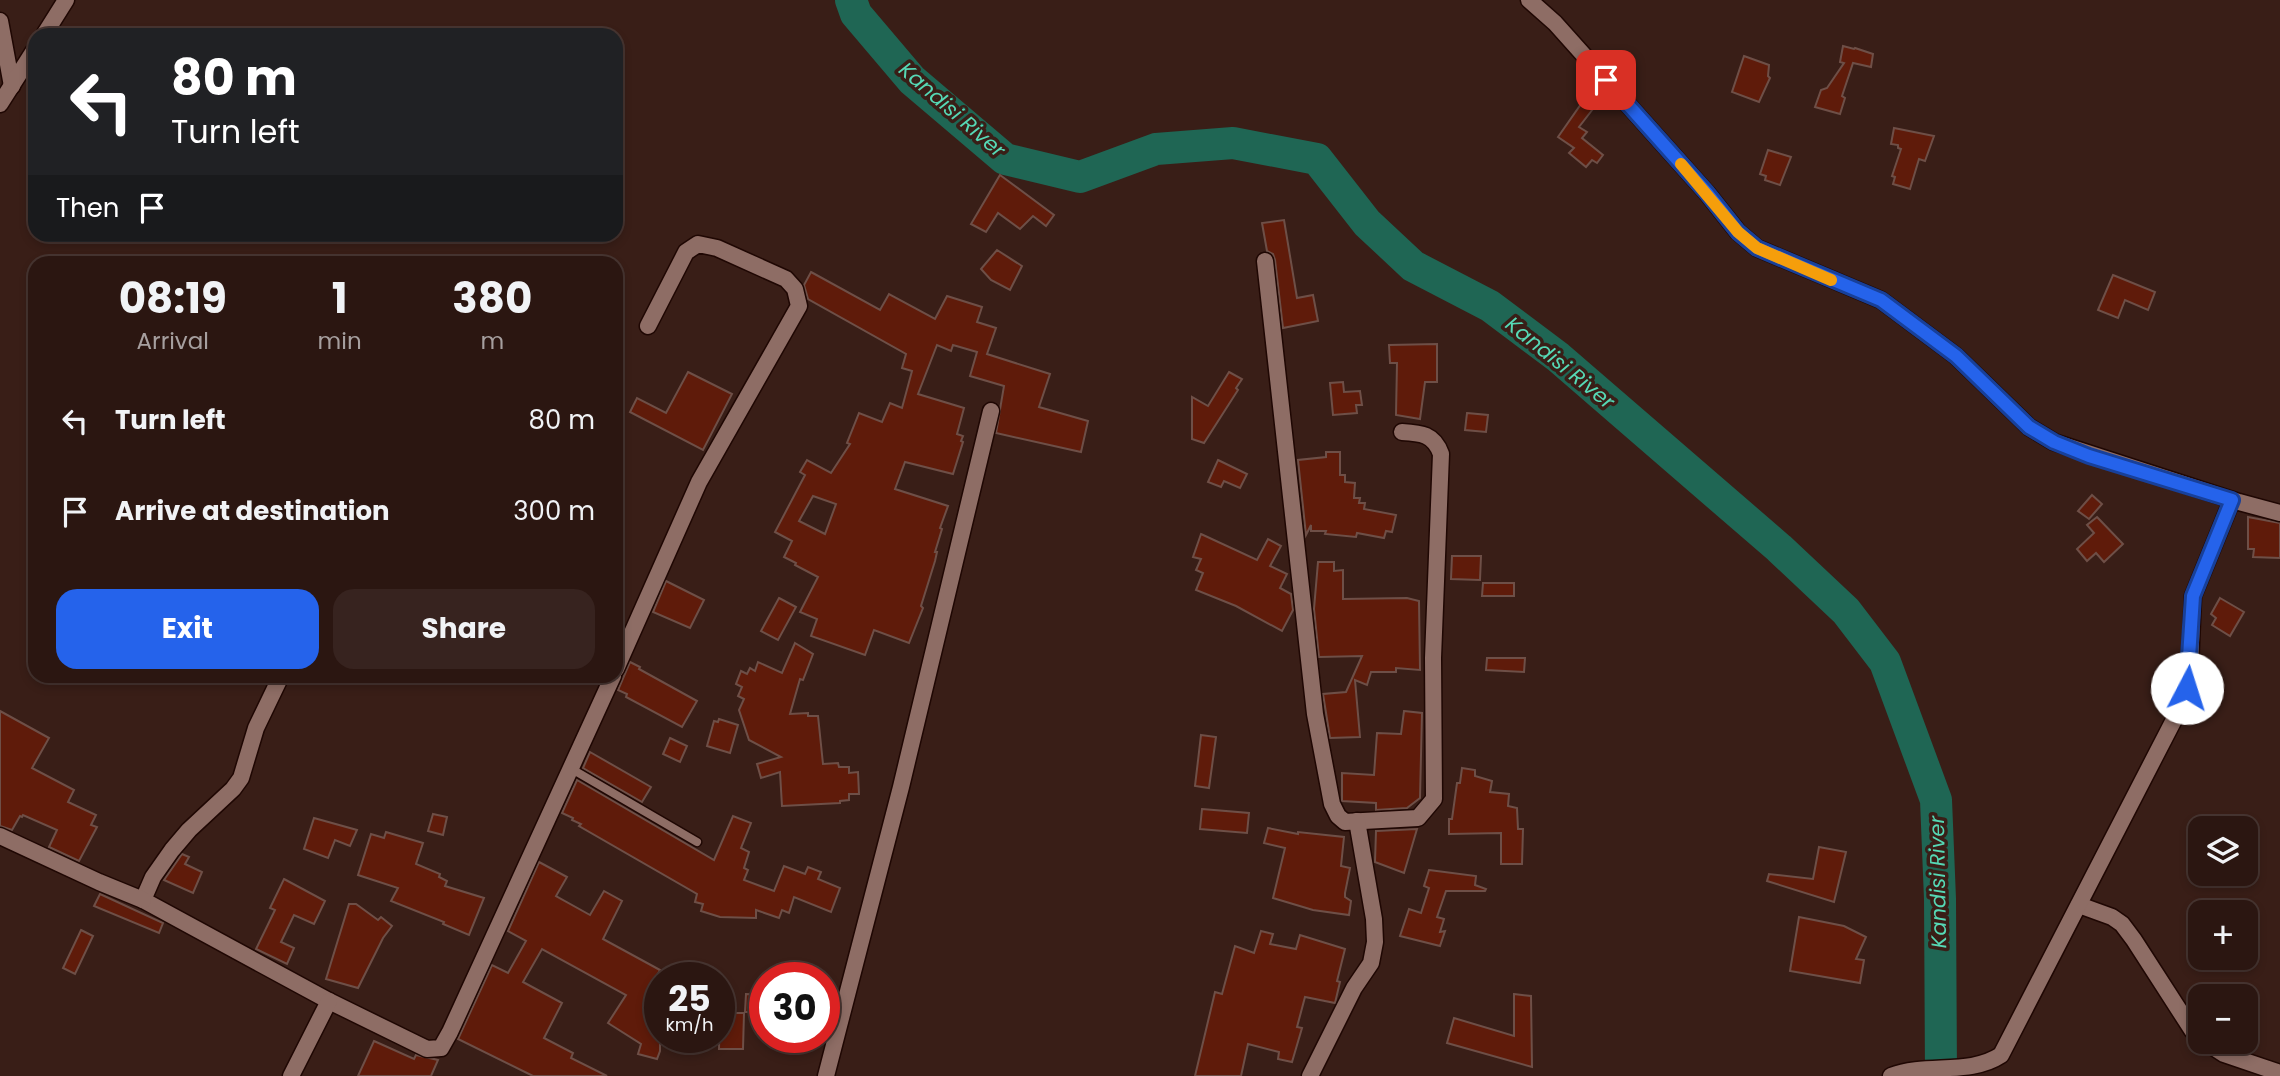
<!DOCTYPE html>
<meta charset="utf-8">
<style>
:root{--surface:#2b1611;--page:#37231f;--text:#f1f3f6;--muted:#a69f9f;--line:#473531;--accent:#2563eb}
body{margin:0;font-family:Poppins,sans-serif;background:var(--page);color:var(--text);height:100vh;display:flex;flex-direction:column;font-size:26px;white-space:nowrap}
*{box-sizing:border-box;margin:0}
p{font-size:23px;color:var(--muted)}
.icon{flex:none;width:38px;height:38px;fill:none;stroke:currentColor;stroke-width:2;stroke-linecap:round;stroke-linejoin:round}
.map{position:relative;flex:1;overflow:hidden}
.side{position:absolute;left:28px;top:256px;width:595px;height:427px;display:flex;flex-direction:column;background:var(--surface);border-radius:21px;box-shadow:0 4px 10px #0003,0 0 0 2px var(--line)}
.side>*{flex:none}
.guide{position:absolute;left:28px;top:28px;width:595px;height:214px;border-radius:21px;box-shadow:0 4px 10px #0003,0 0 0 2px var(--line);background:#202124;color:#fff;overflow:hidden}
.controls{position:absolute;left:2188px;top:816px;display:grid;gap:14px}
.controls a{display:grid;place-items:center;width:70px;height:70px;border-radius:14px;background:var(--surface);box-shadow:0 4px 10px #0003,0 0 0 2px var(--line);font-size:35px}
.speed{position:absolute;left:644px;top:962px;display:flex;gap:14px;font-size:35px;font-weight:700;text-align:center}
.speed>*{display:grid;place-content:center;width:91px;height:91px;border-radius:50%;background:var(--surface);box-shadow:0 4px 10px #0003,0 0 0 2px var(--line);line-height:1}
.speed small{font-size:18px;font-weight:400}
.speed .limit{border:10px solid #d22;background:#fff;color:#111}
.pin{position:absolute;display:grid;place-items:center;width:60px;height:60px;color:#fff;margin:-30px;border-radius:14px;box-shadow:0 4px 10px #0006}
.me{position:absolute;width:77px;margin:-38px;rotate:5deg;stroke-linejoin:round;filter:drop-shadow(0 0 5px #0008)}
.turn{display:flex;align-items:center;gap:24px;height:147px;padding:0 28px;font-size:32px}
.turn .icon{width:91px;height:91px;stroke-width:2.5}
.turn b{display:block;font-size:49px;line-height:60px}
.then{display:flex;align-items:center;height:66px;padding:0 28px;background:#0003;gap:14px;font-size:26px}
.eta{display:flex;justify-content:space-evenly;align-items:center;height:119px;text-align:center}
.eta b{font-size:42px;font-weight:700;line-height:49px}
.cta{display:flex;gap:14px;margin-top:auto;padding:14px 28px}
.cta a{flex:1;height:80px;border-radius:21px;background:var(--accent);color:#fff;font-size:28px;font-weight:700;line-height:80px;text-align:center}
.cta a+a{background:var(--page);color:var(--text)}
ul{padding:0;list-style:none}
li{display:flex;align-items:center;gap:21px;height:91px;padding:0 28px}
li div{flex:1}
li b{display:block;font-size:26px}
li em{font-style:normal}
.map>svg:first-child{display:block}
</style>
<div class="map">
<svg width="2280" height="1076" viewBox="0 0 2280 1076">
<rect width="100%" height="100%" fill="#391e17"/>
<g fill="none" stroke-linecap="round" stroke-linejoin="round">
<polyline stroke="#1f6654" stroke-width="32" points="851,0 856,14 912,80 1005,159 1080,177 1156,149 1233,143 1317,159 1367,223 1413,266 1490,306 1558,357 1779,548 1846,611 1885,662 1936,800 1940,899 1941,1076"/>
</g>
<g fill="#5f1b0a" stroke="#6e4f47" stroke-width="2" fill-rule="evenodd">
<polygon points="1843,46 1854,49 1855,48 1873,54 1871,67 1853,63 1842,96 1845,98 1840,114 1815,107 1821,90 1827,88 1844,63 1840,62"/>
<polygon points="1744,56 1769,65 1768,76 1770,78 1759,102 1732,92"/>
<polygon points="1586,97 1596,105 1579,127 1587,132 1582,138 1603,155 1597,163 1592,160 1586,167 1569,153 1574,148 1558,137"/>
<polygon points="1894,128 1934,136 1925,161 1919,159 1910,189 1893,184 1895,177 1892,176 1901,149 1898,148 1898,145 1891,144"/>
<polygon points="1768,150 1791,157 1780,185 1765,180 1766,176 1760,174"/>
<polygon points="1000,175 1054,215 1046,226 1033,216 1020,229 998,213 986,232 971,224"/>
<polygon points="1284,220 1297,298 1313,295 1318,321 1283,328 1275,260 1273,254 1267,251 1262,223"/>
<polygon points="997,250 1022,266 1010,290 991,280 981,269"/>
<path d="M811,272L880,310L889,294L935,319L947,296L982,307L977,322L996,328L987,354L1050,374L1039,407L1088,421L1081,452L996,433L1004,386L970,376L977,352L953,345L951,351L937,345L918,394L964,408L957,434L963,436L961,441L963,442L953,474L905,462L895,489L948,506L940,528L942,529L935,552H937L935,561L921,606L923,608L909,643L874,630L865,655L811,636L817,619L800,612L818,577L795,565L796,563L784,557L792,541L775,532L805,475L800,472L807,460L831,473L850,444L847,443L859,413L882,422L890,403L902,408L912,371L902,368L906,354L808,299L804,285ZM813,496L836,504L825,534L799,521Z"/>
<polygon points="2113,275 2155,292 2148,310 2125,300 2118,318 2098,310"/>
<polygon points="1437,344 1437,382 1425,382 1420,419 1396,415 1397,363 1390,363 1389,345"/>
<polygon points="688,372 732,394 703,450 630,412 637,398 666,413"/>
<polygon points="1229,372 1242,379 1236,388 1238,390 1204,443 1192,439 1192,397 1208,406"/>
<polygon points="1343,382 1344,392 1360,391 1362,405 1356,405 1357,413 1333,415 1330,383"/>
<polygon points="1467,413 1488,415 1486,432 1465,430"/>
<polygon points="1326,452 1340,452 1340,475 1345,475 1345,482 1355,483 1354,498 1360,498 1359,503 1365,503 1364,509 1396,515 1392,532 1386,531 1384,538 1357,533 1356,537 1325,534 1326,531 1311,531 1311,525 1306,535 1298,460 1326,457"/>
<polygon points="1218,460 1247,474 1240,488 1224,481 1221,487 1208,482"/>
<polygon points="2092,495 2102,504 2089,519 2078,511"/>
<polygon points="2097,517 2123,544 2104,562 2096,553 2087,561 2077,549 2094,533 2087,525"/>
<polygon points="2248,517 2280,523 2280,558 2253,557 2254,549 2248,549"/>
<polygon points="1201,534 1257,560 1268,539 1281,546 1270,566 1287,574 1280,588 1291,594 1293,610 1282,631 1236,606 1196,590 1203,573 1196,570 1201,559 1193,557"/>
<polygon points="1452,556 1481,556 1480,580 1451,579"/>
<polygon points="1318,562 1334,562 1334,571 1343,570 1343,599 1407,598 1419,601 1420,670 1396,668 1396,672 1371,672 1367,685 1355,680 1360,737 1330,738 1323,694 1346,692 1362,656 1319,657 1314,609"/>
<polygon points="666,581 704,600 690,628 653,612"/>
<polygon points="1483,583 1514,583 1514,596 1482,596"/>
<polygon points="779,598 796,607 778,640 761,631"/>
<polygon points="2220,598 2244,612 2230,636 2212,625 2216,618 2211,614"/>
<polygon points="795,643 813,654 803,680 800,679 790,714 808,713 808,716 818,716 823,764 838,763 839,767 849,767 849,773 858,772 859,794 849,794 849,800 840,801 840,803 782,806 780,772 761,778 757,764 781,757 749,740 739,710 744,699 738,696 742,687 736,684 741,671 747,674 750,668 755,671 758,662 782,673"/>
<polygon points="1487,658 1525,658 1524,672 1486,670"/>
<polygon points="630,662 640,667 639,669 697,701 682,727 626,697 627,694 618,690"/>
<polygon points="0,711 49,738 32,768 74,790 68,802 96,815 91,825 97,827 79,861 49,847 57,830 23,815 22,817 20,816 12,830 0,826"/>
<polygon points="1404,711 1422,713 1420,798 1407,808 1376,810 1376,803 1342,801 1342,773 1374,775 1377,733 1401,734"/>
<polygon points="719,719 738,725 730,753 707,746 714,721 718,722"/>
<polygon points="1201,735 1216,737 1209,788 1195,786"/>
<polygon points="670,738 687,746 680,762 663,754"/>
<polygon points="590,752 651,787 642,802 583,768"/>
<polygon points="1462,768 1475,770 1475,776 1492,781 1490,792 1509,794 1508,806 1517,808 1518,829 1523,829 1522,864 1501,864 1501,833 1449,834 1449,819 1452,819 1457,783 1460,783"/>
<polygon points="577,780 714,860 733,816 751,823 741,848 749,852 744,868 748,870 744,880 774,891 784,866 805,874 808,867 821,872 818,879 840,888 831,912 794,897 789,913 782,910 779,918 756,910 756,918 720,917 701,911 703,904 695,902 697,894 579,826 581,824 572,820 573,818 562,813"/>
<polygon points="1202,809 1249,813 1247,833 1200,829"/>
<polygon points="433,814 447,817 443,835 428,831"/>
<polygon points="314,818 357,830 350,846 335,840 328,858 304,849"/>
<polygon points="1268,828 1298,834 1298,832 1344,837 1341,866 1350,868 1345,893 1345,897 1351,901 1349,915 1313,910 1273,898 1285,848 1264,843"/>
<polygon points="1417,829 1404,873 1375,862 1376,831"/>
<polygon points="386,832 423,843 416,864 440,874 439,877 447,881 445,886 484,898 469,935 443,924 444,922 391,901 398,888 358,875 371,834 384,838"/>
<polygon points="1819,847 1846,852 1834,902 1767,881 1769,874 1813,879"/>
<polygon points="182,854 189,857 185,864 202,872 193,893 164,880"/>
<polygon points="539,862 567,877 556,896 590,915 604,891 622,901 603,939 660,970 645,998 660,999 660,1051 657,1059 638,1054 641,1044 608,1023 626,995 542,949 523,982 562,1003 544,1038 573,1053 571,1058 607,1076 533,1076 458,1039 492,965 508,973 526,941 508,931"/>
<polygon points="1429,870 1476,876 1475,885 1486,889 1485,891 1446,891 1437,917 1444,919 1440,932 1445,931 1440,946 1400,936 1409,909 1421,913 1429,888 1424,886"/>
<polygon points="284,879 325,901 314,924 294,915 281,942 294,948 287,964 256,949 275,910 270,908"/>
<polygon points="100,894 163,923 159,933 94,906"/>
<polygon points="349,904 356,904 378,920 381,917 392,926 383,938 358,988 326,979"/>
<polygon points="1799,917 1844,926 1866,937 1856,959 1864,960 1860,983 1790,971"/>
<polygon points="81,930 93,936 75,974 63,968"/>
<polygon points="1261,931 1273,934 1270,944 1296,949 1300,935 1345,949 1337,981 1340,982 1335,1003 1305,997 1297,1027 1302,1028 1292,1062 1278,1059 1279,1052 1248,1044 1241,1076 1195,1076 1215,992 1222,994 1235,946 1254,953"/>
<polygon points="746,994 765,995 765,1012 745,1012"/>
<polygon points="1514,994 1531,996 1532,1067 1447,1043 1454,1018 1514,1036"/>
<polygon points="720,1013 744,1013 743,1049 719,1049"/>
<polygon points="374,1041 414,1059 416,1055 438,1060 431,1076 358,1076"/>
</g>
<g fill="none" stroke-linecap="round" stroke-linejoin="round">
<defs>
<polyline id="service" points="570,768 697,842"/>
<g id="minor">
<polyline points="1529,0 1555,23 1707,193 1738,232 1757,248 1881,300 1956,356 2029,427 2054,442 2239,502 2280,513"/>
<polyline points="0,21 12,86"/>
<polyline points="44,35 66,0"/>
<polyline points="0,104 35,49"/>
<path d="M1265,261L1315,714L1332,804L1338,816L1345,822L1418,818L1434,799L1433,658L1441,454C1434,434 1421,433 1402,432"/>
<polyline points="616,669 699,482 799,306 795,289 786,279 717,248 698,244 686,252 648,326"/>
<polyline points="281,676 256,728 241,778 233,789 189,830 172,850 153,877 143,900 329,1001 427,1049 441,1048 450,1032 613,676"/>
<polyline points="0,836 99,882 143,900"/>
<polyline points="2079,905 2112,917 2122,924 2134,940 2192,1030 2200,1037"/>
<polyline points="2204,1041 2224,1054 2280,1073"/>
<polyline points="291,1076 329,1001"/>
<polyline points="826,1076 901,787 991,411"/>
<polyline points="1310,1076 1354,988 1371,963 1375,942 1374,919 1357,821"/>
<path d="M1891,1076C1927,1062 1969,1076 2001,1055L2178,712L2187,688L2190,667L2193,596L2232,500"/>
</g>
</defs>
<use href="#service" stroke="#1f0703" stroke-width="11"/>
<use href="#minor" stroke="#1f0703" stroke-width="19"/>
<use href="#service" stroke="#8e6d65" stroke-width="8"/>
<use href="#minor" stroke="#8e6d65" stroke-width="16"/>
</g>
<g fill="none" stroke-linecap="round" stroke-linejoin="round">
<defs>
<polyline id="route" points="1606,80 1707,193 1738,232 1757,248 1881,300 1956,356 2029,427 2054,442 2089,456 2232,500 2193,596 2187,688"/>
</defs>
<use href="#route" stroke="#184099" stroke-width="18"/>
<use href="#route" stroke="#2563eb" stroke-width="12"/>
<polyline stroke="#f59e0b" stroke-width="12" points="1681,164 1738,232 1757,248 1831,280"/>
</g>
<g text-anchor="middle" stroke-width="7" stroke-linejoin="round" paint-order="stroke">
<g font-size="21" font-style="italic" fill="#56d8b5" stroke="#391e17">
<text transform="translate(952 110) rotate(41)" y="7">Kandisi River</text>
<text transform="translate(1560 363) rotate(39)" y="7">Kandisi River</text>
<text transform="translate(1938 882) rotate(-91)" y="7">Kandisi River</text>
</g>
</g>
</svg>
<div class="controls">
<a><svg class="icon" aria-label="layers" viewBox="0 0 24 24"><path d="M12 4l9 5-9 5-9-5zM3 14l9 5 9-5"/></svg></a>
<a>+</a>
<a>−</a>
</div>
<div class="speed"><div>25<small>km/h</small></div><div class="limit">30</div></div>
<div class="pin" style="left:1606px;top:80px;background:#d93025"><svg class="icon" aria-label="arrive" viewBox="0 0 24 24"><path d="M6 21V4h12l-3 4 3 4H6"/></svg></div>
<svg class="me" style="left:2187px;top:688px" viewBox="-20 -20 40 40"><circle r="19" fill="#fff"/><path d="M0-13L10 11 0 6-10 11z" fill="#2563eb"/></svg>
<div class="guide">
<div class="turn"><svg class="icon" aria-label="left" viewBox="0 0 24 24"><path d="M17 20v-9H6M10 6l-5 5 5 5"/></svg><div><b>80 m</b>Turn left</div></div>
<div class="then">Then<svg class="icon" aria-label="arrive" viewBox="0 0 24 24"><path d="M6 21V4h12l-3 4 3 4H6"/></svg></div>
</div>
<section class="side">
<div class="eta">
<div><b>08:19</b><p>Arrival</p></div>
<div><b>1</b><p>min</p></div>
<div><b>380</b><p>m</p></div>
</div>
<ul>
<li><svg class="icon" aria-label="left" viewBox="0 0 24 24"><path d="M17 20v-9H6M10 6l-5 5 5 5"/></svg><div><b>Turn left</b></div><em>80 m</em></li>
<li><svg class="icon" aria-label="arrive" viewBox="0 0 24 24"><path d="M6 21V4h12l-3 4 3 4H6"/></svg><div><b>Arrive at destination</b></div><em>300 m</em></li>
</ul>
<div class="cta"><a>Exit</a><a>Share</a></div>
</section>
</div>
